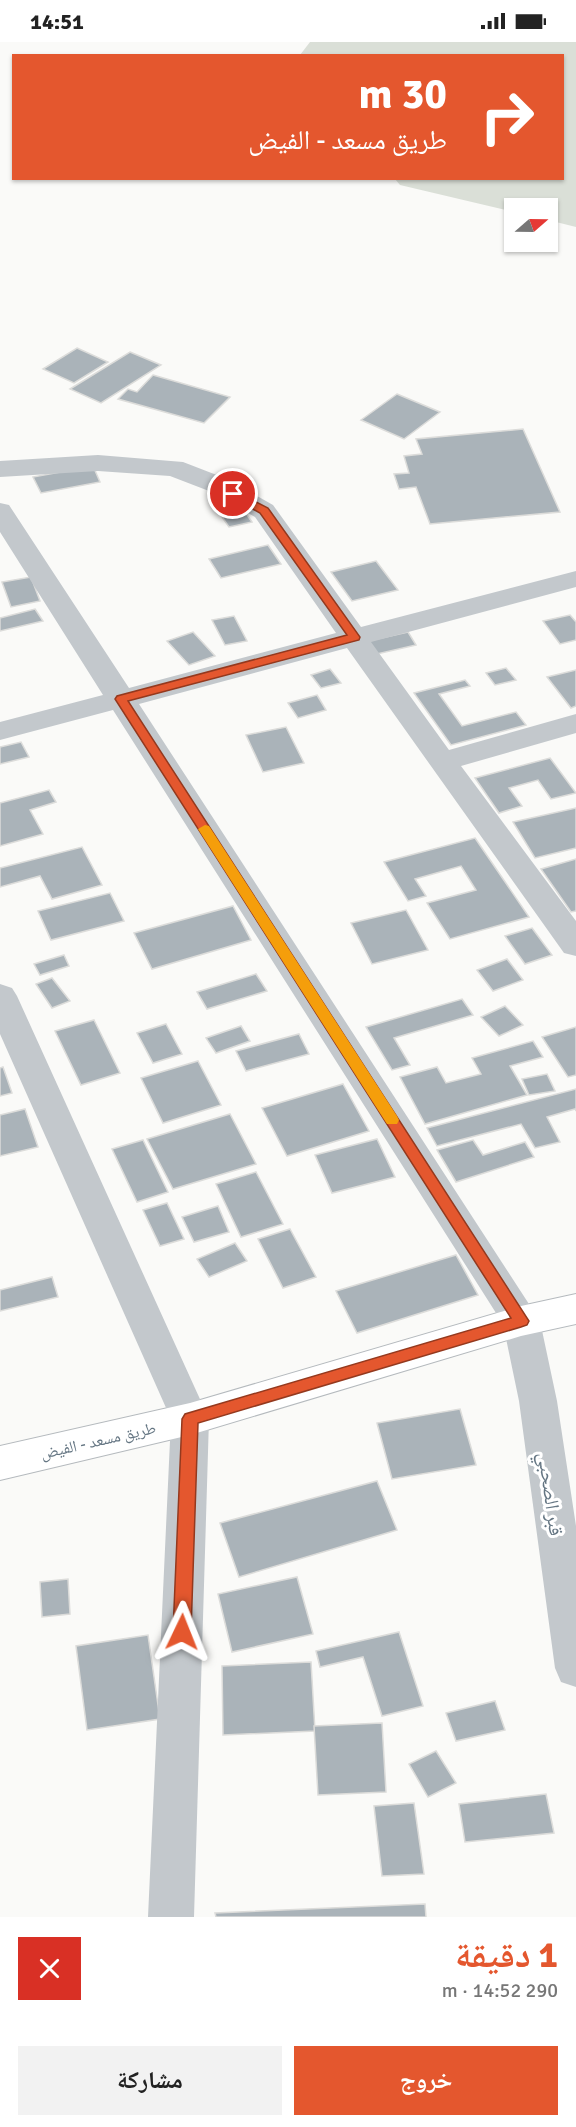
<!DOCTYPE html>
<html lang="ar">
<meta charset="utf-8">
<style>
:root{--surface:#fff;--page:#f2f2f2;--text:#222;--muted:#767676;--accent:#e4572e}
body{margin:0;font-family:Signika,"Noto Naskh Arabic",sans-serif;background:var(--page);color:var(--text);direction:rtl;height:100vh;display:flex;flex-direction:column;font-size:22px;white-space:nowrap}
*{box-sizing:border-box;margin:0}
p{font-size:20px;color:var(--muted)}
.icon{flex:none;width:33px;height:33px;fill:none;stroke:currentColor;stroke-width:2;stroke-linecap:round;stroke-linejoin:round}
.map{position:relative;height:1875px;overflow:hidden;direction:ltr}
.panel{display:flex;flex-direction:column;background:var(--surface);flex:1}
.panel>*{flex:none}
.top-card{position:absolute;left:12px;top:12px;width:552px;height:126px;border-radius:0px;box-shadow:0 2px 4px #0004;direction:rtl;background:#e4572e;color:#fff;overflow:hidden}
.needle{width:39px;rotate:70deg}
.fabs{position:absolute;left:504px;top:156px;display:grid;gap:12px}
.fabs a{display:grid;place-items:center;width:54px;height:54px;border-radius:0px;background:var(--surface);box-shadow:0 2px 4px #0004;font-size:30px}
.pin{position:absolute;display:grid;place-items:center;width:51px;height:51px;color:#fff;margin:-26px;border:3px solid #fff;border-radius:50%;box-shadow:0 2px 6px #0007}
.me{position:absolute;width:66px;margin:-33px;rotate:2deg;stroke-linejoin:round;filter:drop-shadow(0 0 4px #0008)}
.turn{display:flex;align-items:center;gap:21px;height:126px;padding:0 18px;font-size:27px}
.turn .icon{width:78px;height:78px;stroke-width:2.5}
.turn b{display:block;font-size:42px;line-height:51px}
.round{display:grid;place-items:center;flex:none;width:63px;height:63px;border-radius:0px;background:var(--page)}
.summary{display:flex;align-items:center;justify-content:space-between;height:102px;padding:0 18px}
h1{font-size:36px;font-weight:700;line-height:45px;color:var(--accent)}
.button{display:flex;gap:12px;margin-top:auto;padding:12px 18px}
.button a{flex:1;height:69px;border-radius:0px;background:var(--accent);color:#fff;font-size:24px;font-weight:700;line-height:69px;text-align:center}
.button a+a{background:var(--page);color:var(--text)}
.status{display:flex;justify-content:space-between;align-items:center;height:42px;padding:0 30px;background:var(--surface);direction:ltr}
.status svg{height:16px;fill:currentColor}
.map>svg:first-child{display:block}
</style>
<div class="status"><b>14:51</b><svg viewBox="0 0 49 12"><path d="M0 12V9h3v3zM5 12V6h3v6zM10 12V3h3v9zM15 12V0h3v12zM26 1h20v11H26zM47 4h2v5h-2z"/></svg></div>
<div class="map">
<svg width="576" height="1875" viewBox="0 0 576 1875">
<rect width="100%" height="100%" fill="#fafaf8"/>
<polygon fill="#dadfd7" points="310,0 576,0 576,185 548,178 548,166 514,166 514,170 400,143 395,137 562,136 562,14 300,13"/>
<g fill="#aab3b9" stroke="#dcdcda" stroke-width="1.5">
<polygon points="77,306 108,320 74,341 43,327"/>
<polygon points="130,310 161,323 101,361 70,347"/>
<polygon points="153,333 230,355 204,381 118,357 128,347 137,350"/>
<polygon points="397,352 440,370 404,397 361,378"/>
<polygon points="523,387 560,470 430,482 416,445 399,447 394,432 409,431 404,414 422,412 416,397"/>
<polygon points="93,424 100,440 41,451 33,435"/>
<polygon points="245,470 252,480 229,485 222,475"/>
<polygon points="268,503 281,522 221,536 209,517"/>
<polygon points="376,519 398,548 352,559 331,530"/>
<polygon points="31,535 40,559 11,565 2,540"/>
<polygon points="35,567 43,579 0,589 0,576"/>
<polygon points="570,573 576,580 576,598 560,602 543,579"/>
<polygon points="234,574 247,599 225,603 212,578"/>
<polygon points="193,590 215,614 189,623 167,599"/>
<polygon points="408,590 416,603 377,612 368,599"/>
<polygon points="506,626 516,638 495,643 486,631"/>
<polygon points="330,627 341,641 321,646 311,633"/>
<polygon points="576,628 576,664 571,666 547,635"/>
<polygon points="465,638 470,644 439,652 462,684 516,670 526,683 451,703 414,651"/>
<polygon points="317,653 326,668 298,676 288,661"/>
<polygon points="286,685 304,721 263,730 246,693"/>
<polygon points="21,700 29,715 0,722 0,705"/>
<polygon points="550,716 576,751 551,757 538,738 509,746 522,764 499,771 475,736"/>
<polygon points="49,748 56,760 30,768 43,792 0,804 0,761"/>
<polygon points="576,766 576,806 535,816 513,780"/>
<polygon points="475,796 529,875 450,897 427,861 476,848 461,824 415,837 426,854 408,859 384,820"/>
<polygon points="82,805 102,843 52,857 40,834 0,845 0,826"/>
<polygon points="576,817 576,869 571,870 541,827"/>
<polygon points="110,851 124,879 51,898 38,869"/>
<polygon points="233,864 251,898 152,927 134,891"/>
<polygon points="406,868 428,908 372,922 351,881"/>
<polygon points="532,886 552,913 525,922 505,894"/>
<polygon points="64,913 69,924 40,933 34,922"/>
<polygon points="507,917 523,938 493,949 477,928"/>
<polygon points="256,932 267,949 207,967 197,950"/>
<polygon points="52,936 70,959 52,966 36,942"/>
<polygon points="462,957 473,973 394,996 410,1023 392,1028 366,985"/>
<polygon points="505,964 523,983 499,994 481,975"/>
<polygon points="94,978 120,1031 81,1043 55,989"/>
<polygon points="166,982 182,1012 153,1021 137,991"/>
<polygon points="241,984 250,999 216,1011 206,996"/>
<polygon points="576,985 576,1033 568,1035 542,995"/>
<polygon points="299,992 309,1012 246,1029 236,1009"/>
<polygon points="533,999 543,1015 510,1024 527,1053 425,1082 400,1035 437,1025 446,1041 481,1032 472,1016"/>
<polygon points="198,1019 221,1063 163,1081 141,1036"/>
<polygon points="3,1025 12,1051 0,1054 0,1026"/>
<polygon points="547,1032 555,1049 529,1053 522,1037"/>
<polygon points="343,1042 369,1089 287,1114 262,1066"/>
<polygon points="576,1047 576,1069 575,1067 547,1075 560,1100 535,1106 521,1082 437,1104 427,1086"/>
<polygon points="25,1067 38,1105 0,1114 0,1073"/>
<polygon points="230,1072 256,1122 173,1147 147,1097"/>
<polygon points="377,1097 395,1135 332,1151 315,1113"/>
<polygon points="143,1098 168,1150 137,1160 112,1107"/>
<polygon points="473,1098 483,1113 525,1100 534,1115 456,1140 437,1108"/>
<polygon points="256,1130 283,1182 241,1195 216,1142"/>
<polygon points="167,1161 184,1197 160,1204 143,1168"/>
<polygon points="218,1164 229,1190 194,1200 182,1175"/>
<polygon points="290,1187 316,1235 283,1246 258,1197"/>
<polygon points="235,1201 247,1219 209,1235 197,1217"/>
<polygon points="456,1213 478,1253 357,1291 336,1249"/>
<polygon points="52,1235 58,1255 0,1269 0,1248"/>
<polygon points="460,1367 476,1423 392,1437 377,1381"/>
<polygon points="377,1439 397,1488 239,1535 220,1481"/>
<polygon points="297,1535 313,1592 232,1610 218,1552"/>
<polygon points="68,1537 70,1572 42,1575 40,1540"/>
<polygon points="399,1590 423,1664 382,1674 363,1615 320,1625 316,1609"/>
<polygon points="148,1593 160,1677 87,1688 76,1604"/>
<polygon points="311,1620 315,1689 223,1693 222,1624"/>
<polygon points="495,1659 505,1688 456,1699 446,1671"/>
<polygon points="382,1681 386,1750 318,1753 314,1684"/>
<polygon points="436,1709 456,1741 428,1755 409,1722"/>
<polygon points="546,1752 554,1791 465,1800 459,1762"/>
<polygon points="414,1761 424,1832 382,1834 374,1764"/>
<polygon points="425,1862 426,1875 216,1875 215,1871"/>
</g>
<g fill="none" stroke-linecap="round" stroke-linejoin="round">
<defs>
<polygon id="primary" points="576,1252 576,1282 521,1294 190,1393 0,1438 0,1404 190,1361 521,1264"/>
</defs>
<use href="#primary" stroke="#b5babe" stroke-width="2"/>
<g fill="#c3c8cc" fill-rule="evenodd">
<polygon points="98,413 183,420 227,437 273,463 361,585 576,529 576,545 371,600 449,708 576,672 576,691 461,724 576,879 576,914 564,911 347,606 139,662 540,1279 557,1359 576,1484 576,1645 561,1640 555,1626 519,1359 503,1282 113,668 0,698 0,680 103,653 0,490 0,461 9,463 129,646 336,591 255,475 209,449 170,434 98,429 0,435 0,419"/>
<polygon points="0,942 12,946 17,954 209,1377 194,1875 148,1875 171,1377 0,992"/>
</g>
<use href="#primary" fill="#fff" fill-rule="evenodd"/>
</g>
<polygon fill="#e4572e" stroke="#94391e" stroke-width="1.5" points="233,448 268,466 360,595 359,598 128,659 529,1279 527,1283 521,1285 198,1381 191,1590 188,1596 182,1598 176,1596 173,1590 182,1377 185,1372 511,1276 115,657 117,654 347,593 260,471 229,454 229,449"/>
<polygon fill="#f59e0b" points="205,783 209,784 397,1074 399,1078 397,1082 387,1082 198,787"/>
<g text-anchor="middle" stroke-width="6" stroke-linejoin="round" paint-order="stroke">
<g font-size="16" fill="#657683" stroke="#fff">
<text transform="translate(98 1398) rotate(-13)" y="6">طريق مسعد - الفيض</text>
</g>
<g font-size="20" fill="#657683" stroke="#fff">
<text transform="translate(551 1452) rotate(82)" y="7">قبر الصحبي</text>
</g>
</g>
</svg>
<div class="fabs">
<a><svg class="needle" viewBox="-14 -14 28 28"><path d="M0-13l5 13h-10z" fill="#e53935"/><path d="M0 13l5-13h-10z" fill="#767676"/></svg></a>
</div>
<div class="pin" style="left:233px;top:452px;background:#d93025"><svg class="icon" aria-label="arrive" viewBox="0 0 24 24"><path d="M6 21V4h12l-3 4 3 4H6"/></svg></div>
<svg class="me" style="left:182px;top:1590px" viewBox="-20 -20 40 40"><path d="M0-17L14 15 0 8-14 15z" fill="#e4572e" stroke="#fff" stroke-width="4"/></svg>
<div class="top-card">
<div class="turn"><svg class="icon" aria-label="right" viewBox="0 0 24 24"><path d="M7 20v-9h11M14 6l5 5-5 5"/></svg><div><b>30 m</b>طريق مسعد - الفيض</div></div>
</div>
</div>
<section class="panel">
<div class="summary"><div><h1>1 دقيقة</h1><p>290 m · 14:52</p></div><a class="round" style="background:#d93025;color:#fff"><svg class="icon" aria-label="close" viewBox="0 0 24 24"><path d="M6 6l12 12M18 6L6 18"/></svg></a></div>
<div class="button"><a>خروج</a><a>مشاركة</a></div>
</section>
